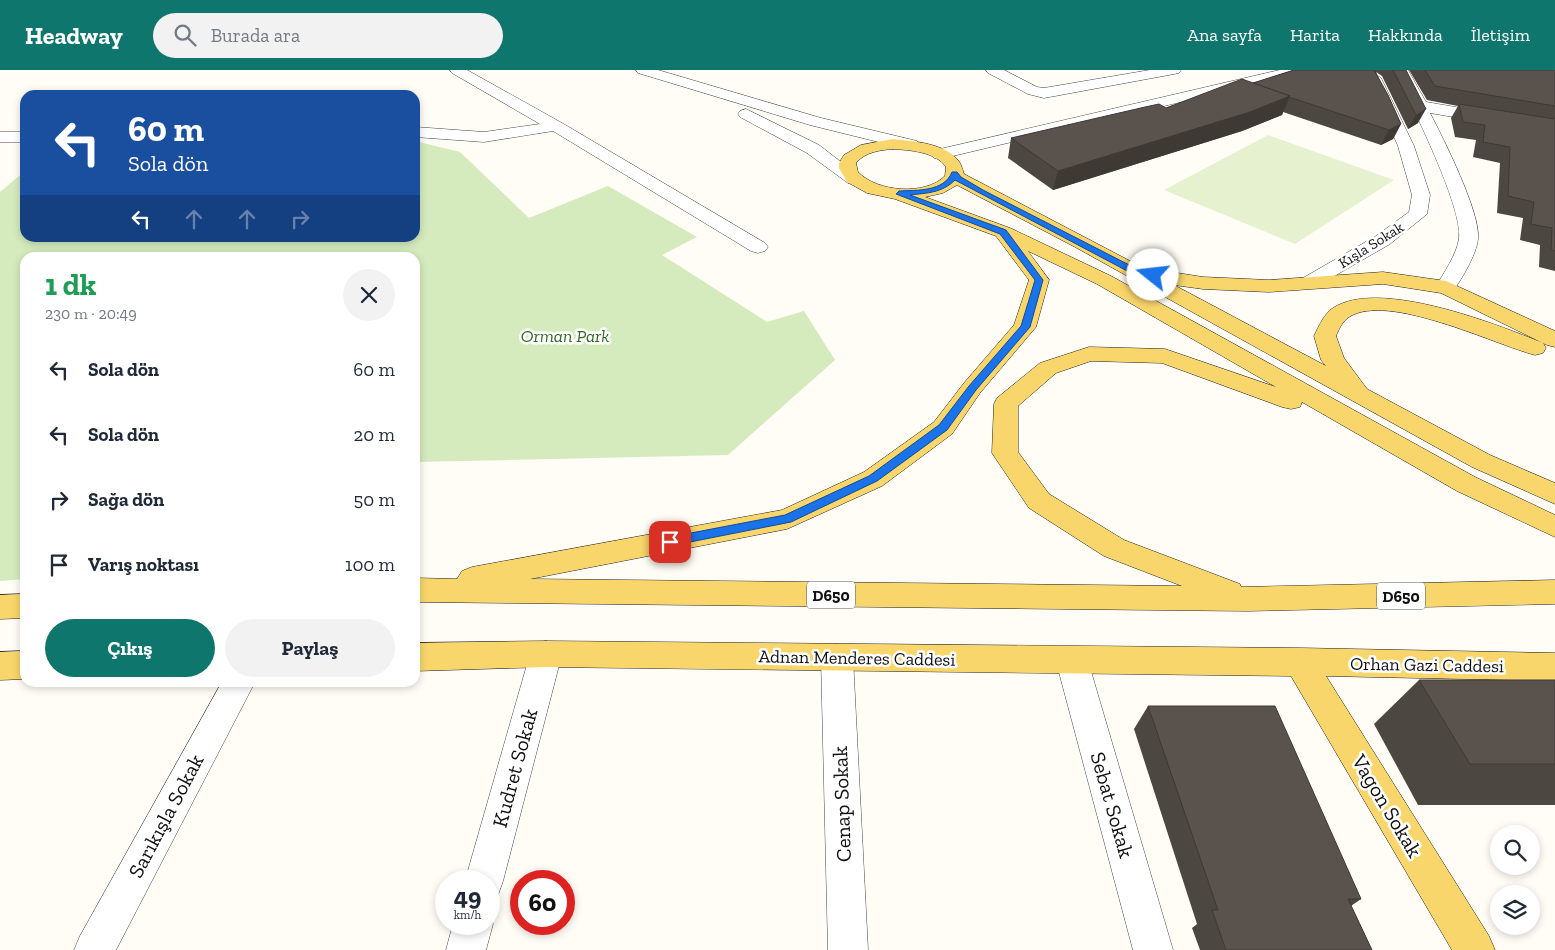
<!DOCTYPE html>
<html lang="tr">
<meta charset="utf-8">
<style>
:root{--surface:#fff;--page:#f2f2f3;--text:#1f2937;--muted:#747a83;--accent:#0f766e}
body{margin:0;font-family:"Zilla Slab",serif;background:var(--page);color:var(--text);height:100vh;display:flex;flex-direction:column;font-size:19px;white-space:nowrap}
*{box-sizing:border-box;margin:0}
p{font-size:16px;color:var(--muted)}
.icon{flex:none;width:28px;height:28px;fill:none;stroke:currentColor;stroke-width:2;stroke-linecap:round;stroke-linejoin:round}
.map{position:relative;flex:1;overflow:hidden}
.side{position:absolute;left:20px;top:182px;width:400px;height:435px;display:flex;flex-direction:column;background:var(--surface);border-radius:15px;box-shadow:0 2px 8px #0003}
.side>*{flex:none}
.banner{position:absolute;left:20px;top:20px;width:400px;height:152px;border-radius:15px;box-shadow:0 2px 8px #0003;background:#1a4fa0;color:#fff;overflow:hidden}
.tools{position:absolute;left:1490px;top:755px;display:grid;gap:10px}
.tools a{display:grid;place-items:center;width:50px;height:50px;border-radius:50%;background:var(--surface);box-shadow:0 2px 8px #0003;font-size:25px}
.speed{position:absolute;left:435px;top:800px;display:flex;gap:10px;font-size:25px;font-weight:700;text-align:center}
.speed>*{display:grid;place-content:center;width:65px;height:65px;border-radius:50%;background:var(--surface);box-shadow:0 2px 8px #0003;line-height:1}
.speed small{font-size:12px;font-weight:400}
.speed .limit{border:8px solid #d22;background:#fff;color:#111}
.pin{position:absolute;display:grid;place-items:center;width:42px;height:42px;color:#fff;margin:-21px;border-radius:10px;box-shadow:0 2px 8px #0006}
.me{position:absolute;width:55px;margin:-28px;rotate:286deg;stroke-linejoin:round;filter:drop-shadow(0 0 4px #0008)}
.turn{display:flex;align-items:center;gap:18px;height:105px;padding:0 25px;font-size:22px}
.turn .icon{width:65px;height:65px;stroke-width:2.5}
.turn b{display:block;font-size:35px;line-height:42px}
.lanes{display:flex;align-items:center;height:48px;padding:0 25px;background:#0003;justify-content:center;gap:25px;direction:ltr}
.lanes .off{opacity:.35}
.round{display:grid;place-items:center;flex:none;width:52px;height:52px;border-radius:26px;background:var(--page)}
.summary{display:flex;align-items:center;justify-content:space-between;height:85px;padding:0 25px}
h1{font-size:30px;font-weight:800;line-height:38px;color:#1e9e55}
.action{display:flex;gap:10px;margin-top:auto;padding:10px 25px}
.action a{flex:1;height:58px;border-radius:30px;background:var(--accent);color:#fff;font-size:20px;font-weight:800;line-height:58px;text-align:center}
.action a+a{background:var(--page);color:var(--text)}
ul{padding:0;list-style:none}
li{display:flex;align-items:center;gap:15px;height:65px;padding:0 25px}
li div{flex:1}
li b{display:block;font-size:19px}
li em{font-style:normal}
header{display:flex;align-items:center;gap:30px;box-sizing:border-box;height:70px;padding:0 25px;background:var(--accent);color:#fff}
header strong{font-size:24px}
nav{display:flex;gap:28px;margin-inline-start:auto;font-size:18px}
.search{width:350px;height:45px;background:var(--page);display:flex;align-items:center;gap:12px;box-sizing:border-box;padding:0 18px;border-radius:28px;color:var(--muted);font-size:19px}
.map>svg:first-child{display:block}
</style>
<header>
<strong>Headway</strong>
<div class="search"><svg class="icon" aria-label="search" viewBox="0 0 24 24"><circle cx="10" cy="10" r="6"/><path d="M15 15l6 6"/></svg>Burada ara</div>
<nav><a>Ana sayfa</a><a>Harita</a><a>Hakkında</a><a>İletişim</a></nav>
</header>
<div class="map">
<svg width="1555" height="880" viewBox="0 0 1555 880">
<rect width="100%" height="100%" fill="#fffdf5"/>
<polygon fill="#d5ebbd" points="415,71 460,82 529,148 608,116 697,167 662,185 767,252 804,241 835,290 728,385 415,392 415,188 25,188 25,509 0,511 0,122 25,101 25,168 415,168"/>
<polygon fill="#e6f2cf" points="1268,65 1394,110 1295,174 1164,120"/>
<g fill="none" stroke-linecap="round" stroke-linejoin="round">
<defs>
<g id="minor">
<polygon points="450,0 467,0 562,53 765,173 768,177 765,181 758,183 751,181 553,61 484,72 415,67 415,57 484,62 540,54 452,3"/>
<polygon points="636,0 658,0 821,48 917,71 919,75 917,79 911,80 810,55 638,3"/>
<polygon points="986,0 1004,0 1037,17 1044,18 1150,0 1181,0 1179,3 1174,4 1044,28 1028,24 988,3"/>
<polygon points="1280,0 1306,0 1304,3 1299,4 940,89 934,88 932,84 934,80 940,79"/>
<polygon points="1350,0 1369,0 1381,8 1414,76 1430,125 1427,144 1390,174 1317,216 1310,218 1303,216 1300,212 1303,208 1376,166 1409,142 1412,125 1398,76 1382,39 1368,11 1352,3"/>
<path d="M1394,0H1408L1426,32L1555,54V64L1430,43C1443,68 1481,143 1478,169C1477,183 1462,209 1453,221L1446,223L1439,221L1436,217C1443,203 1457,185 1459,168C1463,137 1410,31 1394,0Z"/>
<polygon points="746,39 819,75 863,109 860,113 854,114 848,113 807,83 740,47 738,44 740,41"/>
<rect x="0" y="62" width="25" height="10"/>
<polygon points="546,571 557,574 562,584 503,811 498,825 489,828 489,811 465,811 530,584 535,574"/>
<polygon points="837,574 848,578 853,588 868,880 828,880 821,588 826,578"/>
<polygon points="1072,577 1083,581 1088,591 1173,880 1133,880 1056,591 1061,581"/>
<polygon points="222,612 255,612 116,880 74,880 80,866"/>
<polygon points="489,844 493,854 486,880 446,880 453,854 489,854"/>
</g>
<g id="major">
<path d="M893,69C912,71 941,73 955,87C961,92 962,98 964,104L1151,202L1158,200L1203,207L1269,210L1383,202L1446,211L1555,261V277L1547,275L1441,223L1383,214L1269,222L1203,219L1174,215L1326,296L1321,290L1314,266C1319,256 1324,244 1333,238C1379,208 1496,254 1543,273L1546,278L1543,283L1535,285C1493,274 1388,222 1349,247C1342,252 1339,259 1336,266L1344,288L1367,319L1490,385L1555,413V434L1472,397L1075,177L957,115L943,123L925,127L1010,158L1111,206L1475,407L1555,445V467L1457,421L1302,332L1300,337L1291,339L1282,337L1162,293L1091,291L1056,303L1018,336V382L1049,424L1124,470L1240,514L1241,517L1555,510V534L1247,541L415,532V508L457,509L462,501L472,497L782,440L864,402L934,352L964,313L1014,255L1029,210L996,166L895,129L867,123L847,112L839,98V93L844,85L861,75ZM893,79C910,80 936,82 946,97L945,106C925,126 877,122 858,102L856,93C865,82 880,80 893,79ZM1028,181L1097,214L1276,317L1165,279L1089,277L1040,293L997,328L994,334L992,383L1029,438L1104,486L1182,516L530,509L787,459L882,416L952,364L980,323L1036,257L1049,210Z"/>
<polygon points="25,524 25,548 0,549 0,525"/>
<polygon points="546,571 1300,578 1555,583 1555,611 1326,606 1489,866 1495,880 1452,880 1291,606 546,597 415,601 415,573"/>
<polygon points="25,581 25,609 0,610 0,582"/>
</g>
</defs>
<use href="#minor" stroke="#444" stroke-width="1"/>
<use href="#major" stroke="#222" stroke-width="1"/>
<use href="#minor" fill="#fff" fill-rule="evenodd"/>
<use href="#major" fill="#f9d66b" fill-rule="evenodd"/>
</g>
<g fill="#4d4742">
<polygon points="1294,0 1406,0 1418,53 1408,59 1382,6 1376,2 1401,54 1393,69 1381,75 1283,42 1282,45 1242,61 1053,120 1008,88 1011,68 1166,38 1253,13"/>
<polygon points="1409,0 1555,0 1555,201 1539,197 1540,175 1520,170 1523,148 1497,143 1500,93 1473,87 1476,70 1455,67 1451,48 1458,36 1427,30"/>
<polygon points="1419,610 1555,610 1555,735 1418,735 1374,654"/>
<polygon points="1148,636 1361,829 1351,836 1372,880 1200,880 1192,858 1197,854 1134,659"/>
</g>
<g fill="#3f3936">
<polygon points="1290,26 1282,45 1242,61 1053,120 1058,101"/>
<polygon points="1426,39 1418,53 1408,59 1416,45"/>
<polygon points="1401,54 1393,69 1381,75 1389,60"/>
</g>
<g fill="#5a524d" stroke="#3f3936">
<polygon points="1294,0 1374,0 1388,25 1401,54 1389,60 1289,27 1290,26 1253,13"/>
<polygon points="1393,0 1406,0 1426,39 1416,45"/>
<polygon points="1425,0 1555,0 1555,36 1435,16"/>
<polygon points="1242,9 1290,26 1250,42 1058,101 1011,68 1145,37 1159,34 1166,38"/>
<polygon points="1459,34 1555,49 1555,181 1551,180 1552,158 1531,154 1534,132 1508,126 1510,77 1483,72 1485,55 1463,52"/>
<polygon points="1419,610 1555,610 1555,694 1470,694"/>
<polygon points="1148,636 1275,636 1361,829 1348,829 1372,880 1226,880 1212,840 1218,840"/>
</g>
<path fill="#1a73e8" stroke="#114b97" d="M952,102H957L961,107L983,120L1139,200L1157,205L1153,208L1133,204L955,110C942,123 927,123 910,125L1006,160L1043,210L1030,257L976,320L947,360L877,411L791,452L670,476L666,475L664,472L666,468L670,467L785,445L869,406L939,355L969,316L1021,256L1035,210L1000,164L896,124L899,121C917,120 944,122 952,102Z"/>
<g text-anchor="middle" stroke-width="5" stroke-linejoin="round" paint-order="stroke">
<g font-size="15" fill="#111" stroke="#fff">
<text transform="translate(1371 175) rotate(-32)" y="5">Kışla Sokak</text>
</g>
<g fill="#fff" stroke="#585858" stroke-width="1">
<rect x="807" y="511.5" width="48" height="27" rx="4"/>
<rect x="1377" y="512.5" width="48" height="27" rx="4"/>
</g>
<g font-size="16" font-weight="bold" fill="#111">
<text x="831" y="531">D650</text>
<text x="1401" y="532">D650</text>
</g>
<g font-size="18" font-style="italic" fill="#2f6b1f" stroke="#fff">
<text x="565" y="272">Orman Park</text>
</g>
<g font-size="18" fill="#111" stroke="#fff">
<text transform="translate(857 588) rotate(1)" y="6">Adnan Menderes Caddesi</text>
<text transform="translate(1427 595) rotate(1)" y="6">Orhan Gazi Caddesi</text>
</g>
<g font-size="21" fill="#111" stroke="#fff">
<text transform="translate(515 698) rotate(-75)" y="7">Kudret Sokak</text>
<text transform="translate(842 734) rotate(-92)" y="7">Cenap Sokak</text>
<text transform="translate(1112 735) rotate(74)" y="7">Sebat Sokak</text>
<text transform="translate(1387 736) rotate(59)" y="7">Vagon Sokak</text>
<text transform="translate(166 746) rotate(-62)" y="7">Sarıkışla Sokak</text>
</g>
</g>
</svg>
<div class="tools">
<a><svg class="icon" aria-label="search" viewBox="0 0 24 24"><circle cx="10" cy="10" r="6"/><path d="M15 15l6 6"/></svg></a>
<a><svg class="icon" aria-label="layers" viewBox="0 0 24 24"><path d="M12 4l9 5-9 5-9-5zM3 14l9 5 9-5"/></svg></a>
</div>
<div class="speed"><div>49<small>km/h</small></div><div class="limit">60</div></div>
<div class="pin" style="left:670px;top:472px;background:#d93025"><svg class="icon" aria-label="arrive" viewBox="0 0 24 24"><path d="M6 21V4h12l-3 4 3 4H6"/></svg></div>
<svg class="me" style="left:1153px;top:205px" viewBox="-20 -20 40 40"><circle r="19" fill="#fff"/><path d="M0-13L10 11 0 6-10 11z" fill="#1a73e8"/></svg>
<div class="banner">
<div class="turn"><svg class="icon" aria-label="left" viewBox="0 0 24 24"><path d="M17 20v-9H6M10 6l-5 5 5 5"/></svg><div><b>60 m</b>Sola dön</div></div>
<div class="lanes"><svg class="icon" aria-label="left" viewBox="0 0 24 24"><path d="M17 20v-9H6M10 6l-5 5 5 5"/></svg><svg class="icon off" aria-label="ahead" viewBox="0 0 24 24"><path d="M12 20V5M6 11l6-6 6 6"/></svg><svg class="icon off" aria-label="ahead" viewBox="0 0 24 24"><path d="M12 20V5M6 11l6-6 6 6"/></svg><svg class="icon off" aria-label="right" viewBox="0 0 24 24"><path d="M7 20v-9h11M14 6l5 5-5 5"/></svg></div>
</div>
<section class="side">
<div class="summary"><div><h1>1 dk</h1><p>230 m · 20:49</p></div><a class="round"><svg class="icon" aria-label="close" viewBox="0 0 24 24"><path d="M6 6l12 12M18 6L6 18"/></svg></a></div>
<ul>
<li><svg class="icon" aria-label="left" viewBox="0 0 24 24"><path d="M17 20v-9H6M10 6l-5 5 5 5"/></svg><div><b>Sola dön</b></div><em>60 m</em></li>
<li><svg class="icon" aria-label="left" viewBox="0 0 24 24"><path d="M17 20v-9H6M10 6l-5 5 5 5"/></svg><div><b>Sola dön</b></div><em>20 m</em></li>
<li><svg class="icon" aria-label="right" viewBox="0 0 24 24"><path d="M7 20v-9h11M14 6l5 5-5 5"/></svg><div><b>Sağa dön</b></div><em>50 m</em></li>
<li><svg class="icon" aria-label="arrive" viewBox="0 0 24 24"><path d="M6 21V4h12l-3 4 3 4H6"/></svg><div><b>Varış noktası</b></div><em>100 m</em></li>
</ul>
<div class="action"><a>Çıkış</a><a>Paylaş</a></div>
</section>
</div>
